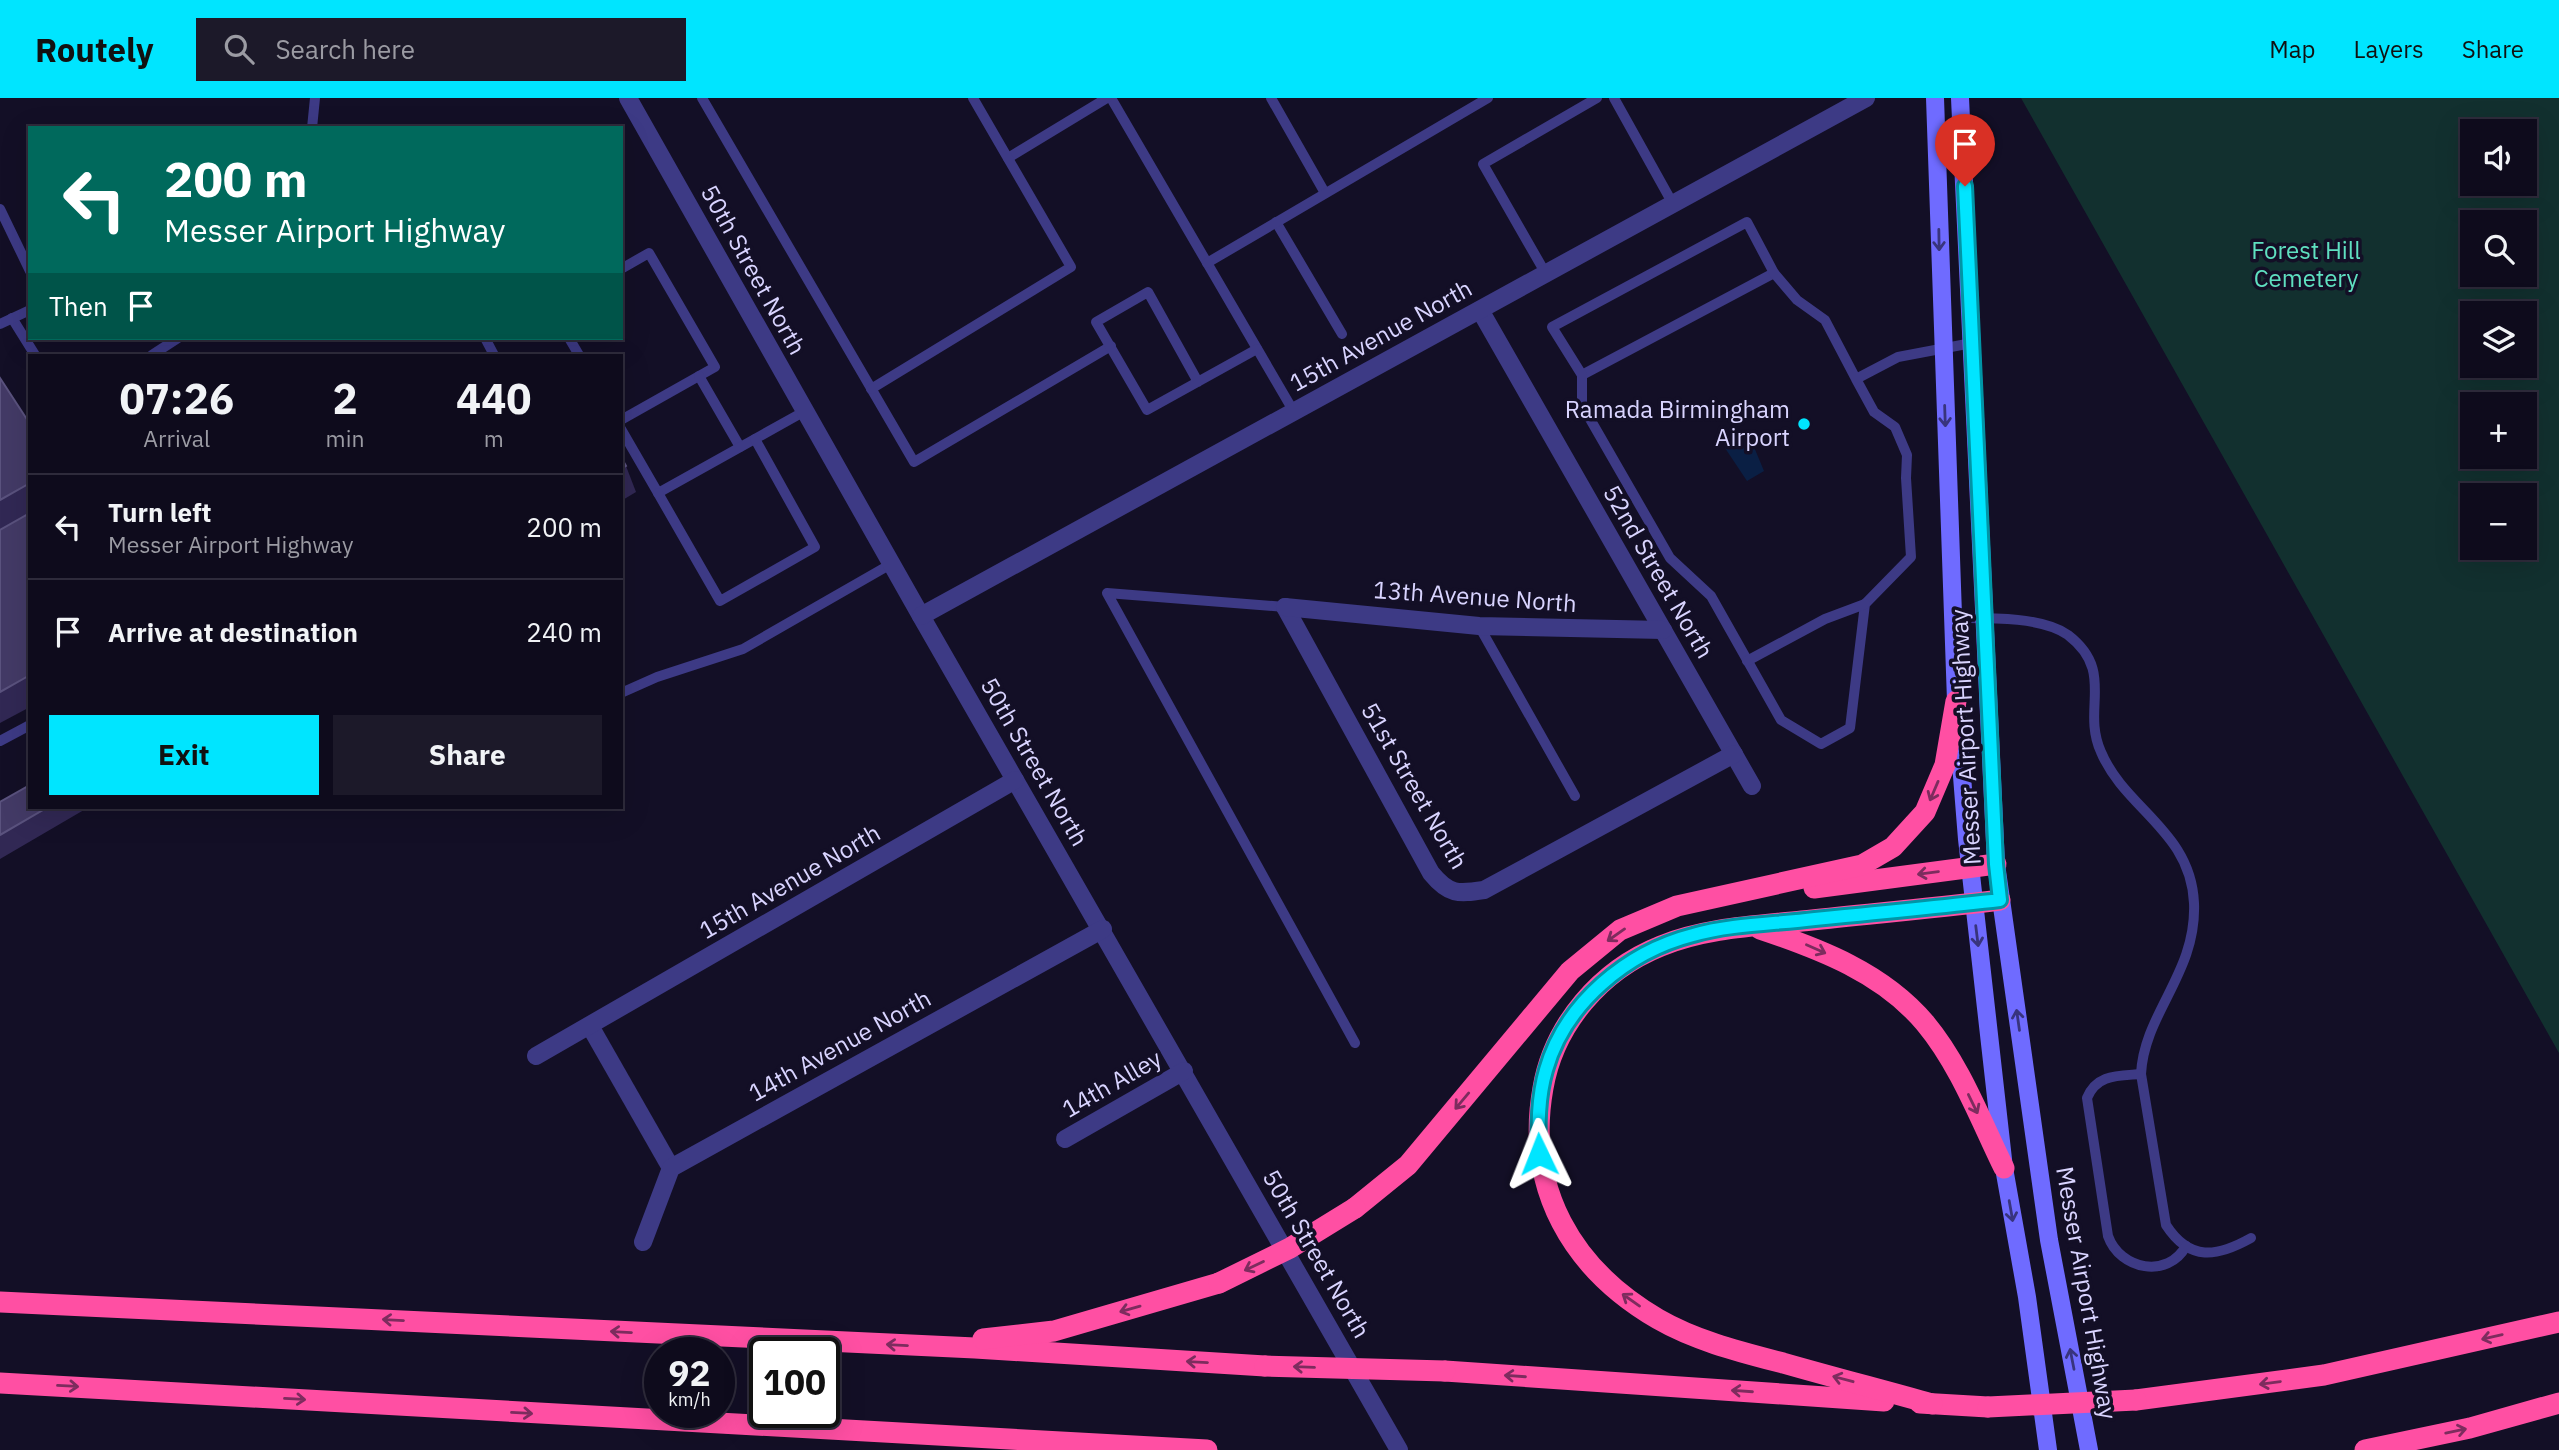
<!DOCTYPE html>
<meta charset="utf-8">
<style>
:root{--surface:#0e0b1c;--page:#1c1929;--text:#f1f3f6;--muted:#9b9ba3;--line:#2e2b3b;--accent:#00e5ff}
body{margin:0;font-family:"IBM Plex Sans",sans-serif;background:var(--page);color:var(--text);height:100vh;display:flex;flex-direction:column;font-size:26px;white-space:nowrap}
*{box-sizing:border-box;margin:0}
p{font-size:23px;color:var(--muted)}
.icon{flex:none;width:38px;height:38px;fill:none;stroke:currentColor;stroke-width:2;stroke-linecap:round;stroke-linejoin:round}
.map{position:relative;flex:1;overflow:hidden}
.side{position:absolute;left:28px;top:256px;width:595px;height:455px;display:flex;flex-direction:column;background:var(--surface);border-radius:0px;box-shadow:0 7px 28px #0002,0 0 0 2px var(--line)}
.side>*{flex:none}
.top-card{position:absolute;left:28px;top:28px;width:595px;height:214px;border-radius:0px;box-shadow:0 7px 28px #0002,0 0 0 2px var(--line);background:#00695c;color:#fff;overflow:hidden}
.tools{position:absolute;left:2460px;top:21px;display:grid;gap:14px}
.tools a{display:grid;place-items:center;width:77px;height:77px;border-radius:0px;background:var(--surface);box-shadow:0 7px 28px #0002,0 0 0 2px var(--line);font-size:35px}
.speed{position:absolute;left:644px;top:1239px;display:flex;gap:14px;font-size:35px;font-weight:700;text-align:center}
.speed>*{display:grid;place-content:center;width:91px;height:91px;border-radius:50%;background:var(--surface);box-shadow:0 7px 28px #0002,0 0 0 2px var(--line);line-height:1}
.speed small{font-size:18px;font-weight:400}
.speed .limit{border:4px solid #111;border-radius:10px;background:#fff;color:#111}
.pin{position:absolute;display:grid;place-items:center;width:60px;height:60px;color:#fff;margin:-72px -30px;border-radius:50% 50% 50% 0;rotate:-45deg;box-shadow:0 0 7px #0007}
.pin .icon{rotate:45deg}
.me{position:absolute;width:77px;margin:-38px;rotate:358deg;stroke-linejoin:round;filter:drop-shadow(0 0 5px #0008)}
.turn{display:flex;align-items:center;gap:24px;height:147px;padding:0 21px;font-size:32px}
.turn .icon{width:91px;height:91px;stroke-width:2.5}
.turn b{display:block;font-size:49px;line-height:60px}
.then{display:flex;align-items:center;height:66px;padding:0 21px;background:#0003;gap:14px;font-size:26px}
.eta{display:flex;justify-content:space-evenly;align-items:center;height:119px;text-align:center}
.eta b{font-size:42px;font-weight:800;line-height:49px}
.action{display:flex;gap:14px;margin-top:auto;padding:14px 21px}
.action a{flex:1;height:80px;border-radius:0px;background:var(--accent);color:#111;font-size:28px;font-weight:800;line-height:80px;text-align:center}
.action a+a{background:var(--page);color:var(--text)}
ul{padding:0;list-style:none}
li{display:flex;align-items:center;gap:21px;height:105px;padding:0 21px;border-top:2px solid var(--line)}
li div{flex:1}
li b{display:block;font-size:26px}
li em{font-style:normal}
header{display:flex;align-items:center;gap:42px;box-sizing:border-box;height:98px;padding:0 35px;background:var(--accent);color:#111}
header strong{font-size:33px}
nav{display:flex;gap:38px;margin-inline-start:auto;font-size:24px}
.search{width:490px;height:63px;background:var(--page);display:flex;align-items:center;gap:18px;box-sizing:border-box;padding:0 24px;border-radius:0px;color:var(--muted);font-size:26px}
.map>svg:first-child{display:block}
</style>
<header>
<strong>Routely</strong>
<div class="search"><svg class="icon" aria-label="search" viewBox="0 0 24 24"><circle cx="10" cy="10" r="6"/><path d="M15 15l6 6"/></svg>Search here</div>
<nav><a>Map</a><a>Layers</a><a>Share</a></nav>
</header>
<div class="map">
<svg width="2559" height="1352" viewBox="0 0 2559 1352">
<rect width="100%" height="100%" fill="#130f26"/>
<path fill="#12302f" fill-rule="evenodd" d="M2021,0H2559V955ZM2473,33H2525V86H2473ZM2525,124V177H2473V124ZM2525,215V268H2473V215ZM2473,306H2525V359H2473ZM2473,397H2525V450H2473Z"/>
<polygon fill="#0a1f44" points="1749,337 1764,373 1747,383 1725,350"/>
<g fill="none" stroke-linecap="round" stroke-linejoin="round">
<g stroke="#3d3a85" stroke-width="10">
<polyline points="702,0 914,364 1111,248"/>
<polyline points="1111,0 1294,314"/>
<polyline points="1271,0 1325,95"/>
<polyline points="1614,0 1673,106"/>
<polyline points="312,30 315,0"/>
<polyline points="1008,60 1107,0"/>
<polyline points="0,111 30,173"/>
<polyline points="1276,124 1342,236"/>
<polyline points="1207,165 1488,0"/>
<polyline points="621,171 649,155 715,269 621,322"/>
<polyline points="1546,176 1483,66 1597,0"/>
<polyline points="12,220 35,257"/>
<polyline points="0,226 30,212"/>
<polyline points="485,240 494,257"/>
<polyline points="569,240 579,257"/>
<polyline points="152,257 178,240"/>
<polyline points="1582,277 1774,175"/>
<polyline points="699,278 740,349"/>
<polyline points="1856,281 1874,314 1895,329 1907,357 1906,380 1911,459 1865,506 1850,630 1821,646 1781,622 1711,498 1670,460 1582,307 1582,277 1552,229 1747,124 1774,175 1797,202 1825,222 1856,281 1898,259 1972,245"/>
<polyline points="1198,284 1148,194 1096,224 1147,312 1257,251"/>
<polyline points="871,291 1071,169 973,0"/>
<polyline points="621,331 658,395 805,313"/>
<polyline points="658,395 720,503 815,449 755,341"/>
<polyline points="1285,509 1107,495 1355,945"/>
<path d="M1953,520C1984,520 2042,518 2068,537C2116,574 2081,610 2101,654C2125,711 2191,733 2194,805C2197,875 2144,915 2141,976L2166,1127C2190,1164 2217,1159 2251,1140"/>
<polyline points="1479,528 1575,698"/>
<polyline points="1747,563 1825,521 1865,506"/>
<polyline points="621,595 657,579 743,551 891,466"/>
<polyline points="0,643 30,627"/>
<path d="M2141,976C2118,978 2097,976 2087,1000L2108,1138C2120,1172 2168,1181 2186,1148"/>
</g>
<g stroke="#3d3a85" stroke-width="18">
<polyline points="628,0 921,518 1399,1352"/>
<polyline points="1480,212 1752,688"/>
<path d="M1285,509L1431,775C1449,797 1458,796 1484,792L1734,656"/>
<polyline points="1285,509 1479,528 1663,532"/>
<polyline points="921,518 1866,0"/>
<polyline points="590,928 671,1070"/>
<polyline points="536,958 1015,682"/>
<polyline points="1065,1041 1184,973"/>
<polyline points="643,1144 671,1070 1103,831"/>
</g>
<g stroke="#6f6bff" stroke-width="18">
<polyline points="1935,0 1956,603 1967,741 2004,1070 2027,1199 2048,1352"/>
<polyline points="1960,0 1996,766 2049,1142 2089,1352"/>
</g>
<g stroke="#ff4fa3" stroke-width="21">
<polyline points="1814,790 1996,766"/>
<path d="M1760,831C1820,851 1883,875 1925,925C1960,967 1980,1021 2004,1070"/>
<polyline points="1355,1110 1408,1067 1570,873 1620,832 1677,808 1862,767 1893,749 1925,714 1945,667 1956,603"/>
<polyline points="0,1204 975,1250 1265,1268"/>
<polyline points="983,1241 1054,1233 1219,1185"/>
<polyline points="1445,1273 1884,1303"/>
<polyline points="0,1285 1207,1352"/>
<polyline points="2136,1302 2324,1277 2559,1224"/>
<polyline points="1920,1305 1988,1309"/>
<path d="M1932,1306C1882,1292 1832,1279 1783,1265C1741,1254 1696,1243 1658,1221C1572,1171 1525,1090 1543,990C1554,926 1601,872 1661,848C1705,830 1755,828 1802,823C1868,816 1935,810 2000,802"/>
<polyline points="2365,1352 2470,1330 2559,1305"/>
</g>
<g stroke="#ff4fa3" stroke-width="21">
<polyline points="1219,1185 1290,1150 1355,1110"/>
<polyline points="1265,1268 1445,1273"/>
<polyline points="1988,1309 2136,1302"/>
</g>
</g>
<g fill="#312854">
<polygon points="0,280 30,326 30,609 0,625"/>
<polygon points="621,359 626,368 636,394 621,403"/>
<polygon points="0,704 30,709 89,709 0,761"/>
</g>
<g fill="#433a66" stroke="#5a527e" stroke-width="2">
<polygon points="0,280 30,326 30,385 0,402"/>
<polygon points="621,359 626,368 621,371"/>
<polygon points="30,415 30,577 0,594 0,432"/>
<polygon points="30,687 30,709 48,709 0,737 0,704"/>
</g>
<defs><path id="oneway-shaft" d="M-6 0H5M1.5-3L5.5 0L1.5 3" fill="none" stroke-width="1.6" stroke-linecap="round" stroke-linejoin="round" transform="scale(1.75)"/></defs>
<g stroke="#38347d">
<use href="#oneway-shaft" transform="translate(1939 142) rotate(89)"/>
<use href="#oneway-shaft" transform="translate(1945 318) rotate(88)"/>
<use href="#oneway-shaft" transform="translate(1977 838) rotate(83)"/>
<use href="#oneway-shaft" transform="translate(2018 922) rotate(-98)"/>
<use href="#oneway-shaft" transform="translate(2011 1113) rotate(80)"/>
<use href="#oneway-shaft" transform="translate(2072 1261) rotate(-101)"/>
</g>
<g stroke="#7d2c5e">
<use href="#oneway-shaft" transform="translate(1934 693) rotate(113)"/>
<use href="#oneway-shaft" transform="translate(1928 775) rotate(173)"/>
<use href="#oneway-shaft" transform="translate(1616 837) rotate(145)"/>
<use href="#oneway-shaft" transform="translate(1816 851) rotate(24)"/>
<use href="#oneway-shaft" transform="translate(1462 1003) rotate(130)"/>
<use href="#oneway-shaft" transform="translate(1973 1006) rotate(64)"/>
<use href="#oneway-shaft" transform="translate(1254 1168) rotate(154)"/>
<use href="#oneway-shaft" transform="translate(1631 1202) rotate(-145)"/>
<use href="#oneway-shaft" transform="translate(1130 1211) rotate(164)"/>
<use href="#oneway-shaft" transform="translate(393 1222) rotate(-177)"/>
<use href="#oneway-shaft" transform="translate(621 1234) rotate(-177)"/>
<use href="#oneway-shaft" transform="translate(2492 1239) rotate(167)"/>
<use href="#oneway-shaft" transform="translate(897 1247) rotate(-177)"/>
<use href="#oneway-shaft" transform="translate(1197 1264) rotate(-177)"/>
<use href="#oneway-shaft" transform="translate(1304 1269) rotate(-178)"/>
<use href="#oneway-shaft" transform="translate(1515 1278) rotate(-176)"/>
<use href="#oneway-shaft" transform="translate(1843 1281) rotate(-165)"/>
<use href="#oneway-shaft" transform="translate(2270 1285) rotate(172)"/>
<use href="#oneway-shaft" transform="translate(68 1288) rotate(3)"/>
<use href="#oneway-shaft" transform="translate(1742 1293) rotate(-176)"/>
<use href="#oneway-shaft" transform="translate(295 1301) rotate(3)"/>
<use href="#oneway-shaft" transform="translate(522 1315) rotate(3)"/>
<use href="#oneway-shaft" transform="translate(2456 1333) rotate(-12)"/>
</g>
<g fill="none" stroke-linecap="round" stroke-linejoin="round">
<defs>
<path id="route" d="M1539,1056C1538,1028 1538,999 1546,972C1565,905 1627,854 1693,837C1731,826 1775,826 1815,821C1877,815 1939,809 2000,802L1996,766L1965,88"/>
</defs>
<use href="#route" stroke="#0095a6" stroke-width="18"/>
<use href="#route" stroke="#00e5ff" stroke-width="12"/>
</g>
<circle fill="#00e5ff" stroke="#130f26" stroke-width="2.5" cx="1804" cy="326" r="7"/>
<g text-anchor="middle" stroke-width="7" stroke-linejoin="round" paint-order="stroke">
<g font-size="24" fill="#5fe0c0" stroke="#130f26">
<text x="2306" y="161">Forest Hill<tspan x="2306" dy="28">Cemetery</tspan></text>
</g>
<g font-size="24" fill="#d9d4ff" stroke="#130f26">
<text transform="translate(753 172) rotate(61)" y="8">50th Street North</text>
<text transform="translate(1381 238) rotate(-29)" y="8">15th Avenue North</text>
<text transform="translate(1658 474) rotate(60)" y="8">52nd Street North</text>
<text transform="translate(1475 499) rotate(4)" y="8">13th Avenue North</text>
<text transform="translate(1966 639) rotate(-93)" y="8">Messer Airport Highway</text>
<text transform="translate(1034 664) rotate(60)" y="8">50th Street North</text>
<text transform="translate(1414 688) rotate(60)" y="8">51st Street North</text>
<text transform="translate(790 784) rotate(-30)" y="8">15th Avenue North</text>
<text transform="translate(840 948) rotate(-29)" y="8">14th Avenue North</text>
<text transform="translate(1112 986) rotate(-30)" y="8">14th Alley</text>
<text transform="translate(1316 1156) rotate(60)" y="8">50th Street North</text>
<text transform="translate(2086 1195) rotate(80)" y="8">Messer Airport Highway</text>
</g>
<g font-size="24" fill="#d9d4ff" stroke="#130f26" text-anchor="end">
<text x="1790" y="320">Ramada Birmingham<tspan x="1790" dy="28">Airport</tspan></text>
</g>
</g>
</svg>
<div class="tools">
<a><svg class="icon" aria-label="sound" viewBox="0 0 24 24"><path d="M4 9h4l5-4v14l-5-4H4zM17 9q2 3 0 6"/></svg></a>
<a><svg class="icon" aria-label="search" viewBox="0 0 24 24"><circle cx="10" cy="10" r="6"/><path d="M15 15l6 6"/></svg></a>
<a><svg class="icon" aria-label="layers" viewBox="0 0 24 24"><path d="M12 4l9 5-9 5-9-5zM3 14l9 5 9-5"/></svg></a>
<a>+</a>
<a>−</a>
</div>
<div class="speed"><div>92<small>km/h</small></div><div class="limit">100</div></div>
<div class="pin" style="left:1965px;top:88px;background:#d93025"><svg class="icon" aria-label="arrive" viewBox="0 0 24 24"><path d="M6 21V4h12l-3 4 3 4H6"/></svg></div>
<svg class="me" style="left:1539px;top:1056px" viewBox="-20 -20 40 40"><path d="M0-17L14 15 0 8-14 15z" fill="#00e5ff" stroke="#fff" stroke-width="4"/></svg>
<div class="top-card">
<div class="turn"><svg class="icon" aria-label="left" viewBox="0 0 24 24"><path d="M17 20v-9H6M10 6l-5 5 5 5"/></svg><div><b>200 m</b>Messer Airport Highway</div></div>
<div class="then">Then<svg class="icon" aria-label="arrive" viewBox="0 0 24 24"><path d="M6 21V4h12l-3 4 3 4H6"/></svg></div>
</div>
<section class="side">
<div class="eta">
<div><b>07:26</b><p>Arrival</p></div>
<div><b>2</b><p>min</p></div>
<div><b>440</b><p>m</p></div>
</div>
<ul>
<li><svg class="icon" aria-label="left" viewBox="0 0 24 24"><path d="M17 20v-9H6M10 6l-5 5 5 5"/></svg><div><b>Turn left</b><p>Messer Airport Highway</p></div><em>200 m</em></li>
<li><svg class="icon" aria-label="arrive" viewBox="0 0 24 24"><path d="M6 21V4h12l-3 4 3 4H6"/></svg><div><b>Arrive at destination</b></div><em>240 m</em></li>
</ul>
<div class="action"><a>Exit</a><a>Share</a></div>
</section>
</div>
